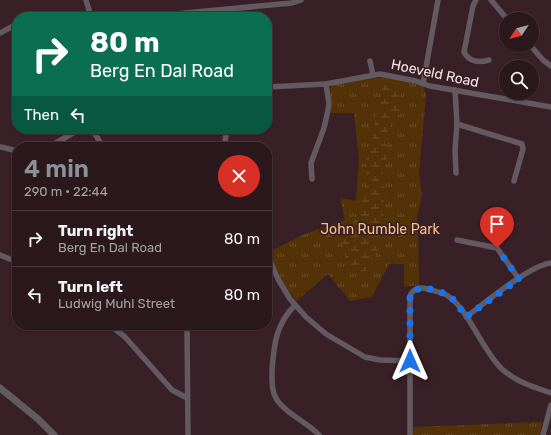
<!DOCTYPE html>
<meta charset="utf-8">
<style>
:root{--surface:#2b181c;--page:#372529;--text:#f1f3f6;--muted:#a6a0a3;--line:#47373b;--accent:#8c9099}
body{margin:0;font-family:Rubik,sans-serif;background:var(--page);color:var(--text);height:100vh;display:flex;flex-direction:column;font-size:15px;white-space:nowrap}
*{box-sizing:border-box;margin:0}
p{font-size:13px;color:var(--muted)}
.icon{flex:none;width:22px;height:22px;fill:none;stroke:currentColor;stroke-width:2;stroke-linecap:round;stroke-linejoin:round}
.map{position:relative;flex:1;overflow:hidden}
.sheet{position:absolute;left:12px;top:142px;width:260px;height:188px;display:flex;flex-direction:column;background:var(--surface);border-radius:16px;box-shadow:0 1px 3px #0004,0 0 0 1px var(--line)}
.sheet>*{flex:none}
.hud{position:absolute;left:12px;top:12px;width:260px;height:122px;border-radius:16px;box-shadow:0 1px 3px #0004,0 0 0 1px var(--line);background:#0b6e4f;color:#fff;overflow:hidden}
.needle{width:26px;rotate:234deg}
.fabs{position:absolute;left:499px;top:12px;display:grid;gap:8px}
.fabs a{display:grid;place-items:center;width:40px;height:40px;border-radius:50%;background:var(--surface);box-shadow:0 1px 3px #0004,0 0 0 1px var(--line);font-size:20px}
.pin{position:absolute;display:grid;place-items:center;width:34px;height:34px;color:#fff;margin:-41px -17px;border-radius:50% 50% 50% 0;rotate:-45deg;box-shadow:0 0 4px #0007}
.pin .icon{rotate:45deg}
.me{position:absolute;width:44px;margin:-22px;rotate:0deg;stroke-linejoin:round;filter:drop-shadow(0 0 3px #0008)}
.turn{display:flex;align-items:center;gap:14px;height:84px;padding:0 12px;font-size:18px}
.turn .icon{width:52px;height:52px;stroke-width:2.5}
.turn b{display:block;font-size:28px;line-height:34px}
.then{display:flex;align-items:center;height:38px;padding:0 12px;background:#0003;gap:8px;font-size:15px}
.round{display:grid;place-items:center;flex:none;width:42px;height:42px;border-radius:21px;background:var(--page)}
.overview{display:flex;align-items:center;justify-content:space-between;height:68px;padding:0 12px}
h1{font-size:24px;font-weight:600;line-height:30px;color:var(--accent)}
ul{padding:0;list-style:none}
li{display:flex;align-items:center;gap:12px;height:56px;padding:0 12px;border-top:1px solid var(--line)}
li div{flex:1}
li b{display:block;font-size:15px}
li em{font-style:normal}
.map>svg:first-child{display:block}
</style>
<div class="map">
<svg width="551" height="435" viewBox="0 0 551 435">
<defs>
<pattern id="grass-tufts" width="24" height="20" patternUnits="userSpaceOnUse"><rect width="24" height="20" fill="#533208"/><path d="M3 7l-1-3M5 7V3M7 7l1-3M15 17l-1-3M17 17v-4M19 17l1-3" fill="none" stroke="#6c502c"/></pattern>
<pattern id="wetland-marsh" width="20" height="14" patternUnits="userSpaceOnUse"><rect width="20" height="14" fill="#533208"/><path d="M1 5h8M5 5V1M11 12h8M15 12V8" fill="none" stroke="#6c502c"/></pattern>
</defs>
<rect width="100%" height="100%" fill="#392026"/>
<g fill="url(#grass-tufts)">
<polygon points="384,77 410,82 424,87 426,96 419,173 422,195 416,223 418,227 419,285 404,287 404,264 389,264 372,297 350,301 328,274 296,301 281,279 269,252 302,235 345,220 340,198 356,201 359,158 354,113 331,113 330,88 333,85"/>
<polygon points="542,422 540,435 412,435 412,427"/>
</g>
<path fill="url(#wetland-marsh)" d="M391,82L395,83L401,88V107L399,113L385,135V145L391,153L390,156L383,163L382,186L388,189V191C376,207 395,225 367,227V232L377,240L379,249C375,253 376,256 374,260C369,272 362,274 351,271C345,264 346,258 344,249C341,239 336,238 341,227L350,225L355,220L362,203L365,189L368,149L372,143L376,116L381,105V90L384,85Z"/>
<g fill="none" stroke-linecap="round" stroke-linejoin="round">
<g stroke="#635960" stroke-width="5.5">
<polyline points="86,0 91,17"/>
<path d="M476,0L473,6L464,52C469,62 479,63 489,60"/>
<polyline points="491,0 507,19"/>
<polyline points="163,17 175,14 292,3 301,0"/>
<polyline points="0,33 17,24"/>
<polyline points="530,45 543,60 551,66"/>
<polyline points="370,61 373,75"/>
<polyline points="423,84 438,0"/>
<polyline points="267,87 326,84 380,74 416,81 430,86 551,107"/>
<polyline points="455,90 457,124 455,150 456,173"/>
<polyline points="457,124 522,144 523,149 514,181"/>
<polyline points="92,129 103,147"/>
<polyline points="1,147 17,151"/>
<polyline points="49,147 80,129"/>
<polyline points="224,147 227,129"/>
<polyline points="312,179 311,163 324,128 328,110 329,104 326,84"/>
<polyline points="457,240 497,248 519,279"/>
<polyline points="267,254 278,279 290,299 306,317 326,334 365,357 380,360 410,361"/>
<polyline points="0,255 17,262"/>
<path d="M295,305C276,324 274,344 272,370C272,379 271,391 277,400C286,414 307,422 319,435"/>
<path d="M466,317C485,303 530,265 551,263"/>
<polyline points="110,325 125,337 172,390 187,398"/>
<polyline points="187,325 188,435"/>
<path d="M410,435V296C413,288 420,287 427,289C434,291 442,292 448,296C469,310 482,350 502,369C516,382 534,387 551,393"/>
<polyline points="543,435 551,405"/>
</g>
<polyline stroke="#635960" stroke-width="7" points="0,388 38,419 54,435"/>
</g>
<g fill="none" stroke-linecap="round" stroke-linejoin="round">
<path stroke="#1a73e8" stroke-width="7" stroke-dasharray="0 12.6" d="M410,361V296C416,282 440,290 450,297C457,302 461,310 466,317L519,279L497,248"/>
</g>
<g text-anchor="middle" stroke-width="3.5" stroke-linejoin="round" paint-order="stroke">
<g font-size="14" fill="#f5e3e7" stroke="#392026">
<text transform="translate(435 73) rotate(12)" y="5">Hoeveld Road</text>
</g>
<g font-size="14" fill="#f6bf88" stroke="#392026">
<text x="380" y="234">John Rumble Park</text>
</g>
</g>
</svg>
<div class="fabs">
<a><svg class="needle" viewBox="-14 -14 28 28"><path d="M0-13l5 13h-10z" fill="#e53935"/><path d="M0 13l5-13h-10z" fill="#a6a0a3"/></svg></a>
<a><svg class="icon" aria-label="search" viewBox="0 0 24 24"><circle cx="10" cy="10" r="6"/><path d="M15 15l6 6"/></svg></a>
</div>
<div class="pin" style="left:497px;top:248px;background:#d93025"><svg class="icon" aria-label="arrive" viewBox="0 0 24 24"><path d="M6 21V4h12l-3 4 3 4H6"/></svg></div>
<svg class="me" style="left:410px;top:361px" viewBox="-20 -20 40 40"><path d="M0-17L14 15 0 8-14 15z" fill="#1a73e8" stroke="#fff" stroke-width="4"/></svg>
<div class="hud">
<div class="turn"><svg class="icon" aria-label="right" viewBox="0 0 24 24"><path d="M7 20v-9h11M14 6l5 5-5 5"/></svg><div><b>80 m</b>Berg En Dal Road</div></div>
<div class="then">Then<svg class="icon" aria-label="left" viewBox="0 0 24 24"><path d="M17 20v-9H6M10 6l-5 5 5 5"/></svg></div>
</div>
<section class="sheet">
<div class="overview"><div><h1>4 min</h1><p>290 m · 22:44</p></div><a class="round" style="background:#d93025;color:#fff"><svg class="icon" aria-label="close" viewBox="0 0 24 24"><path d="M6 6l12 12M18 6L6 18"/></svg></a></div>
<ul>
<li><svg class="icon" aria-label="right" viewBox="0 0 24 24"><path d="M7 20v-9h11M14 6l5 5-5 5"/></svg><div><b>Turn right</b><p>Berg En Dal Road</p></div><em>80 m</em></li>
<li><svg class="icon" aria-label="left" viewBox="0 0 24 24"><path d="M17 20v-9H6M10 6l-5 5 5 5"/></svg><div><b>Turn left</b><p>Ludwig Muhl Street</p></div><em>80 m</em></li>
</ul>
</section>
</div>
